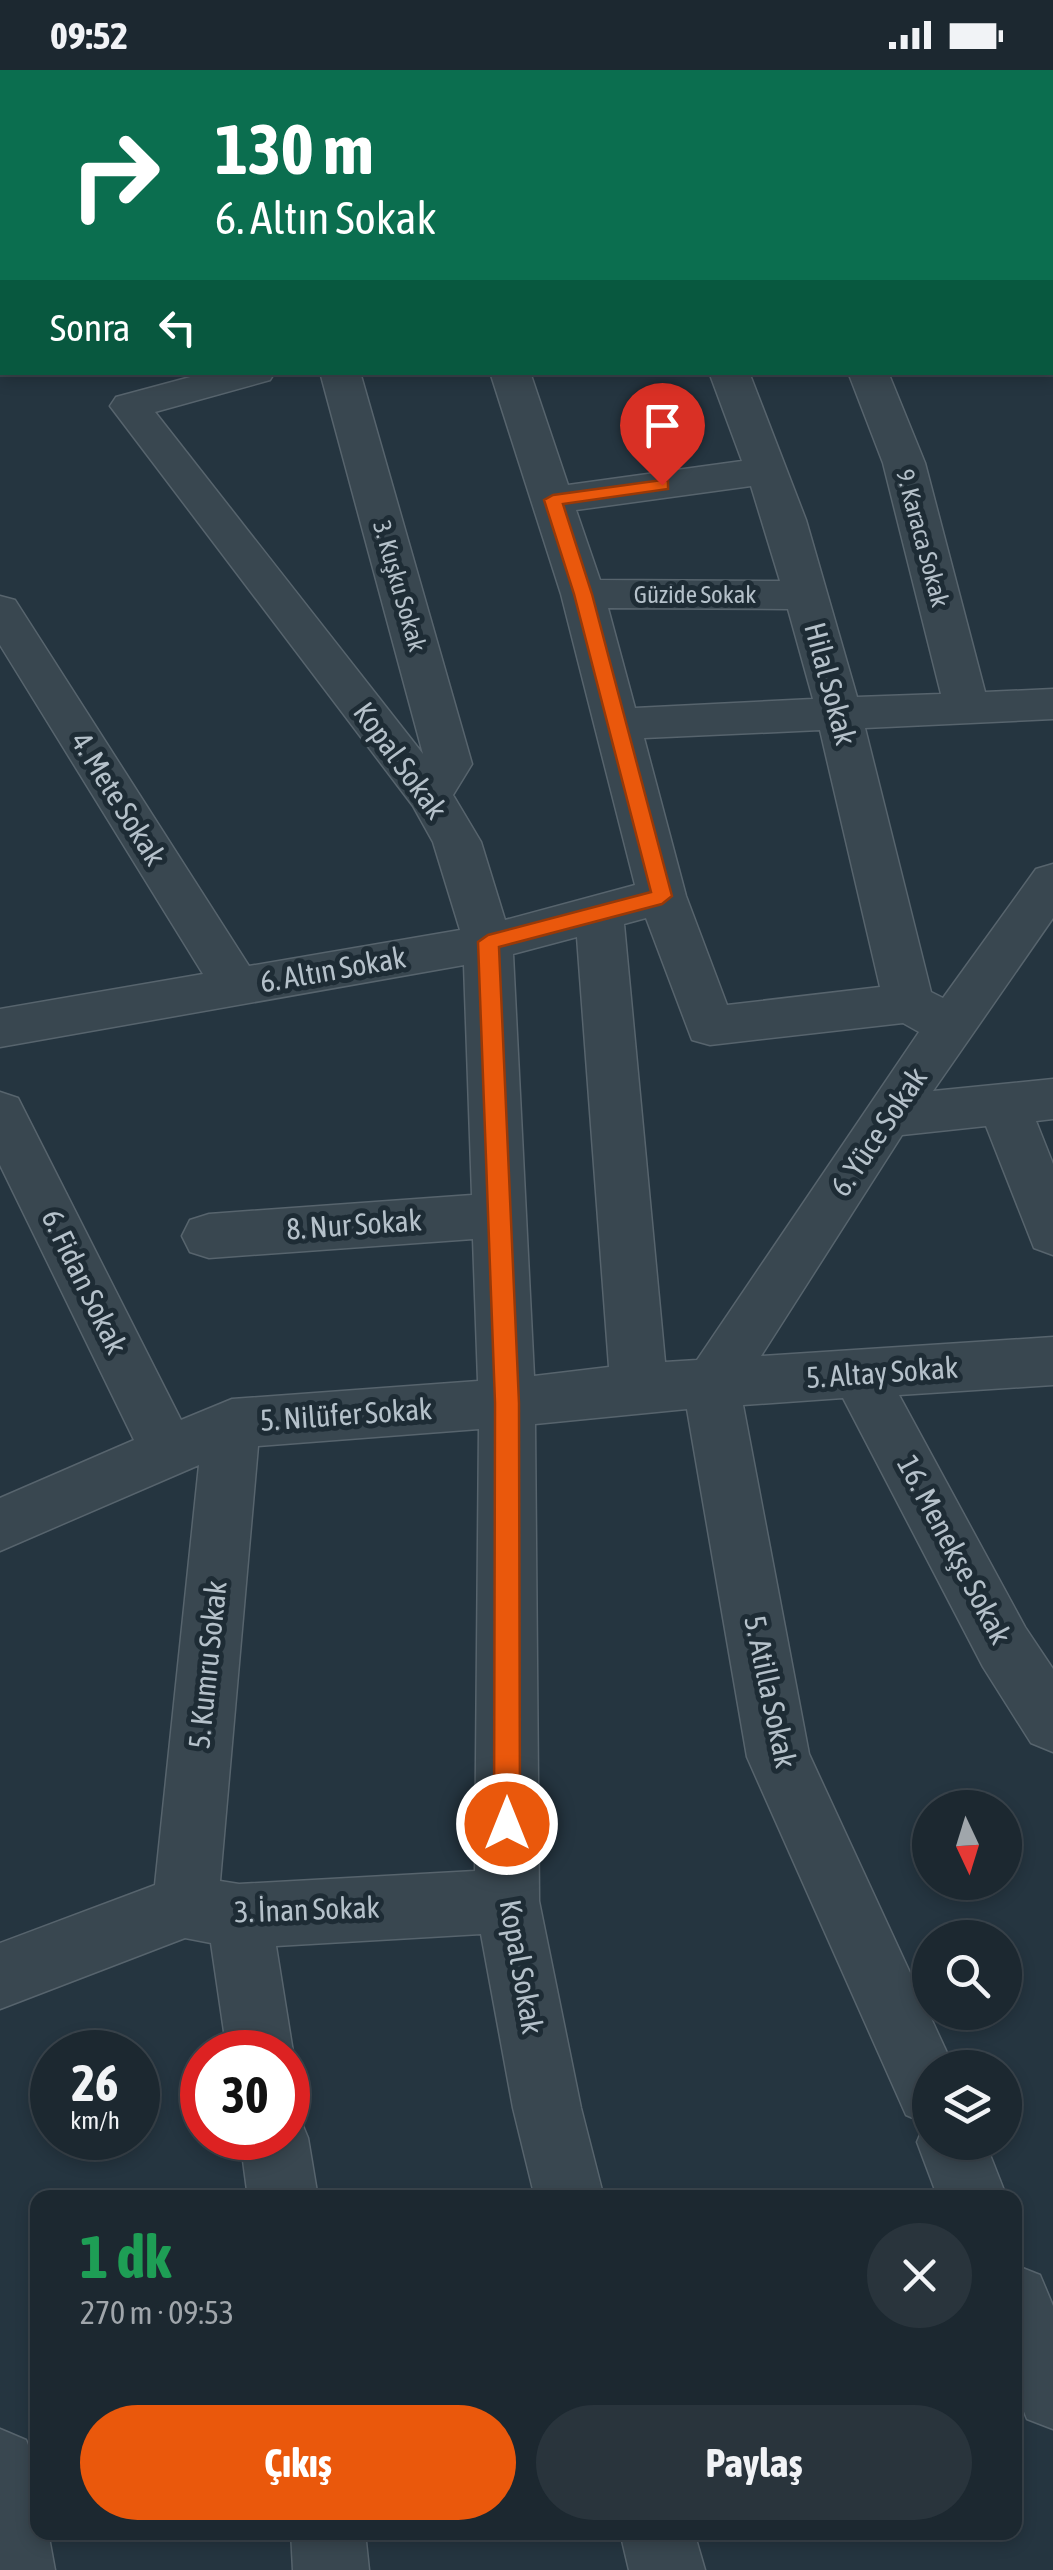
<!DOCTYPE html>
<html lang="tr">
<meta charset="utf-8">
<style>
:root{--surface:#1c2830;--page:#29343c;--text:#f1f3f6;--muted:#a0a6ab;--line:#3a444c;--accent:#ea580c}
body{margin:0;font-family:"Asap Condensed",sans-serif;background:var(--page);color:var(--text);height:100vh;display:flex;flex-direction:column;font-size:38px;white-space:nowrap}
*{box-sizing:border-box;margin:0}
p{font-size:32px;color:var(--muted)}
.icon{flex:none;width:55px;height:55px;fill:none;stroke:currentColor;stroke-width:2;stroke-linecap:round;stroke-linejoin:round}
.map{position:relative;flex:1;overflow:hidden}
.drawer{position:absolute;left:30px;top:2120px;width:992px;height:350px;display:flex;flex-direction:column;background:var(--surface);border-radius:20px;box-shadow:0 5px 15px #0003,0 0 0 2px var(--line)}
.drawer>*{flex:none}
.top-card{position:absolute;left:0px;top:0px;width:1055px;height:305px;box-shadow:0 5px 15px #0003,0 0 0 2px var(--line);background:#0b6e4f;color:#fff;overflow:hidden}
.needle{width:65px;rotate:176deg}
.buttons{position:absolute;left:912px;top:1720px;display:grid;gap:20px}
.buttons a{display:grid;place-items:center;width:110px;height:110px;border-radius:50%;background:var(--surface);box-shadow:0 5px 15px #0003,0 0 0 2px var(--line);font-size:50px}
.speed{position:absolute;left:30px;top:1960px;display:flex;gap:20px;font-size:50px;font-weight:700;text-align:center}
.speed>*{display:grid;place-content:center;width:130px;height:130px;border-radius:50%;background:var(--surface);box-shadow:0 5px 15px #0003,0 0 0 2px var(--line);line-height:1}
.speed small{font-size:25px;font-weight:400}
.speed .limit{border:15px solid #d22;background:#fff;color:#111}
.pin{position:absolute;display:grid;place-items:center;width:85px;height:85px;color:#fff;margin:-102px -42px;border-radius:50% 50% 50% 0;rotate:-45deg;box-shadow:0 0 10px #0007}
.pin .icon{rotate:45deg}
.me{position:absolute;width:110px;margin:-55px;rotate:0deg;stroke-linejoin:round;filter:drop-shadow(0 0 8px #0008)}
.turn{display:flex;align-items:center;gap:35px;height:210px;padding:0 50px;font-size:45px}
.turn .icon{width:130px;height:130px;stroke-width:2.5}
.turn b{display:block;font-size:70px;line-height:85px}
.then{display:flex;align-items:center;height:95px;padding:0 50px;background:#0003;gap:20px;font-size:38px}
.round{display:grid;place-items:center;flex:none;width:105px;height:105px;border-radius:52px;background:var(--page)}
.headline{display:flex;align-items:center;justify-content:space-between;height:170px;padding:0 50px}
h1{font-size:60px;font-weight:700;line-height:75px;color:#1e9e55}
.action{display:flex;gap:20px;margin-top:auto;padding:20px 50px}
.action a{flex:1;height:115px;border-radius:60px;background:var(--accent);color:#fff;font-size:40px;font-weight:700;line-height:115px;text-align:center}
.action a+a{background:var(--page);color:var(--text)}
.status{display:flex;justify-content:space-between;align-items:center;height:70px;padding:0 50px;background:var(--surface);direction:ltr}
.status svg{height:28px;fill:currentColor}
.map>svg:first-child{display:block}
</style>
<div class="status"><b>09:52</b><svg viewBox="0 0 49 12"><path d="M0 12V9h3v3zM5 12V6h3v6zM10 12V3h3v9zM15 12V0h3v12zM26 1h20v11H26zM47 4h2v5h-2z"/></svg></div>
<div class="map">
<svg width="1053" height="2500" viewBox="0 0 1053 2500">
<rect width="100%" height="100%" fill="#253540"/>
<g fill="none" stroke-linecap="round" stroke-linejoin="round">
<defs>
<g id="street">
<rect x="575" y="0" width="34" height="2"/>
<polygon points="734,0 768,0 769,2 735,2"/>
<polygon points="895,0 930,0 931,2 896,2"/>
<polygon points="1052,1 1053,1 1053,21 1052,2 1044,2"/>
<polygon points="2,10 2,32 0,33 0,11"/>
<rect x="0" y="66" width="2" height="22"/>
<rect x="1052" y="144" width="1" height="22"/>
<rect x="0" y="166" width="2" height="22"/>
<rect x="1052" y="221" width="1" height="24"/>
<rect x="1052" y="271" width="1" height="25"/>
<path d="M209,302H275L270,310L155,342L423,684L320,302H360L472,694L453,725L481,772L505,850L635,815L561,524L490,302H530L568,415L742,391L709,302H749L806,450L857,627L941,624L883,393L848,302H888L925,393L985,622L1053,619V649L865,658L931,922L943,928L1036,799L1053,794V848L933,1021L1053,1009V1049L1036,1051L1053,1094V1185L1034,1178L986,1056L902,1065L761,1286L1053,1267V1315L899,1325L1025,1557L1053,1599V1682L1031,1673L983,1597L843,1328L743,1335L809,1684L954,1998H930V2072H985L1007,2128H938L917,2072L925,2053L906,2045L747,1687L687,1339L535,1354L539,1831L581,2038L604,2128H535L513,2038L481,1864L276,1876L293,1982L288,1996V1982H227L211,1873L185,1868L0,1939V1873L155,1815L199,1395L0,1481V1428L134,1370L0,1095V1022L18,1028L181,1350L232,1329L478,1311L473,1169L209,1188L190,1182L182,1166L190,1150L209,1144L472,1125L464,895L0,977V939L203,904L0,575V526L15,530L249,896L460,860L433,772L413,736L110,336L116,327ZM751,416L780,511L600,510L576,440ZM608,538L788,539L813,629L635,638ZM820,660L880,917L727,935L686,826L644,668ZM646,848L692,970L710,975L903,953L919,962L697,1290L665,1292L624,854ZM577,867L609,1297L534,1306L513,884ZM479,1359L475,1801L239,1814L220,1811L258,1376Z"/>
<polygon points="288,2039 298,2044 308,2068 318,2128 248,2128 240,2068 288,2068"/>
<polygon points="1015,2195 1040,2205 1053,2236 1053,2359 1027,2349 1015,2319"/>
<polygon points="0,2359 26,2370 38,2400 38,2462 48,2462 55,2500 0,2500"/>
<polygon points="291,2462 365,2462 369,2500 293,2500"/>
<polygon points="620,2462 694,2462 705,2500 629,2500"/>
</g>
<polygon id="secondary" points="0,228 2,229 2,252 0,252"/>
</defs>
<use href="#street" stroke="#57646d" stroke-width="3"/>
<use href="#secondary" stroke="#57646d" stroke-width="3"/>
<use href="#street" fill="#394750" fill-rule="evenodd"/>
<use href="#secondary" fill="#475663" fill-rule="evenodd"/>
</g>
<polygon fill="#ea580c" stroke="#983908" stroke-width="2.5" points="662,410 668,411 668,419 563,434 592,524 672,826 662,834 499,877 519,1333 520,1754 516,1763 507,1767 498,1763 494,1754 495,1333 478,872 488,865 651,822 574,524 544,430 553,425"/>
<g text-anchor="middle" stroke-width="10" stroke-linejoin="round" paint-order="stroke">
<g font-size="25" fill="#b5c1ca" stroke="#1e2c35">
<text transform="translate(923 468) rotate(75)" y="9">9. Karaca Sokak</text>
<text transform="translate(400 516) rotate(74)" y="9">3. Kuşku Sokak</text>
<text x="695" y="533">Güzide Sokak</text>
</g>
<g font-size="30" fill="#b5c1ca" stroke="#1e2c35">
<text transform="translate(830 614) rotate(75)" y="10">Hilal Sokak</text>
<text transform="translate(400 691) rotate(54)" y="10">Kopal Sokak</text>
<text transform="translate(118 729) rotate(58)" y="10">4. Mete Sokak</text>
<text transform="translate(333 900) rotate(-10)" y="10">6. Altın Sokak</text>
<text transform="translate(879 1062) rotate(-56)" y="10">6. Yüce Sokak</text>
<text transform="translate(354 1155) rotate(-4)" y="10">8. Nur Sokak</text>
<text transform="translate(84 1212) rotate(64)" y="10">6. Fidan Sokak</text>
<text transform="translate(882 1303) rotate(-4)" y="10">5. Altay Sokak</text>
<text transform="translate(346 1345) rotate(-4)" y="10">5. Nilüfer Sokak</text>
<text transform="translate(954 1480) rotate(62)" y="10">16. Menekşe Sokak</text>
<text transform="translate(208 1595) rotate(-84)" y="10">5. Kumru Sokak</text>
<text transform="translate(770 1622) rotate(78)" y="10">5. Atilla Sokak</text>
<text transform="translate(307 1840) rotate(-2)" y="10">3. İnan Sokak</text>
<text transform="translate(521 1897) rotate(80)" y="10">Kopal Sokak</text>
</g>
</g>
</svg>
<div class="buttons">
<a><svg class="needle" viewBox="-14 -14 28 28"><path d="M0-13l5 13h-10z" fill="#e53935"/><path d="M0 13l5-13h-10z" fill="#a0a6ab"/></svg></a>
<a><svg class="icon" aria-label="search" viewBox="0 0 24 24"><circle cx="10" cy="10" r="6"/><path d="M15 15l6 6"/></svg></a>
<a><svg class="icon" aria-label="layers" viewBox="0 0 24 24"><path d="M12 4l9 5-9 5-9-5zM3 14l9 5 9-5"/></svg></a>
</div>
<div class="speed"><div>26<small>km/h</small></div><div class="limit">30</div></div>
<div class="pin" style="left:662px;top:415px;background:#d93025"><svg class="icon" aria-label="arrive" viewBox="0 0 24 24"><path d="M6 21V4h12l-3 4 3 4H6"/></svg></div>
<svg class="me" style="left:507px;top:1754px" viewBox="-20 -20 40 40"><circle r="17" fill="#ea580c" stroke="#fff" stroke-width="3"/><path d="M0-11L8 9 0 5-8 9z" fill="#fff"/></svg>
<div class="top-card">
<div class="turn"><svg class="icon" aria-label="right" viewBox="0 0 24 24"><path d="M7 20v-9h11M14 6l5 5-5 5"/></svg><div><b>130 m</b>6. Altın Sokak</div></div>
<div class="then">Sonra<svg class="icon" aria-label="left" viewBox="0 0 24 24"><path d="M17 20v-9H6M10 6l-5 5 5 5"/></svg></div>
</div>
<section class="drawer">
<div class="headline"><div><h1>1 dk</h1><p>270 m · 09:53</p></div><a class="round"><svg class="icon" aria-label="close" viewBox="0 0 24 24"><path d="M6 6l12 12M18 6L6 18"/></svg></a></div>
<div class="action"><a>Çıkış</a><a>Paylaş</a></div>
</section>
</div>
